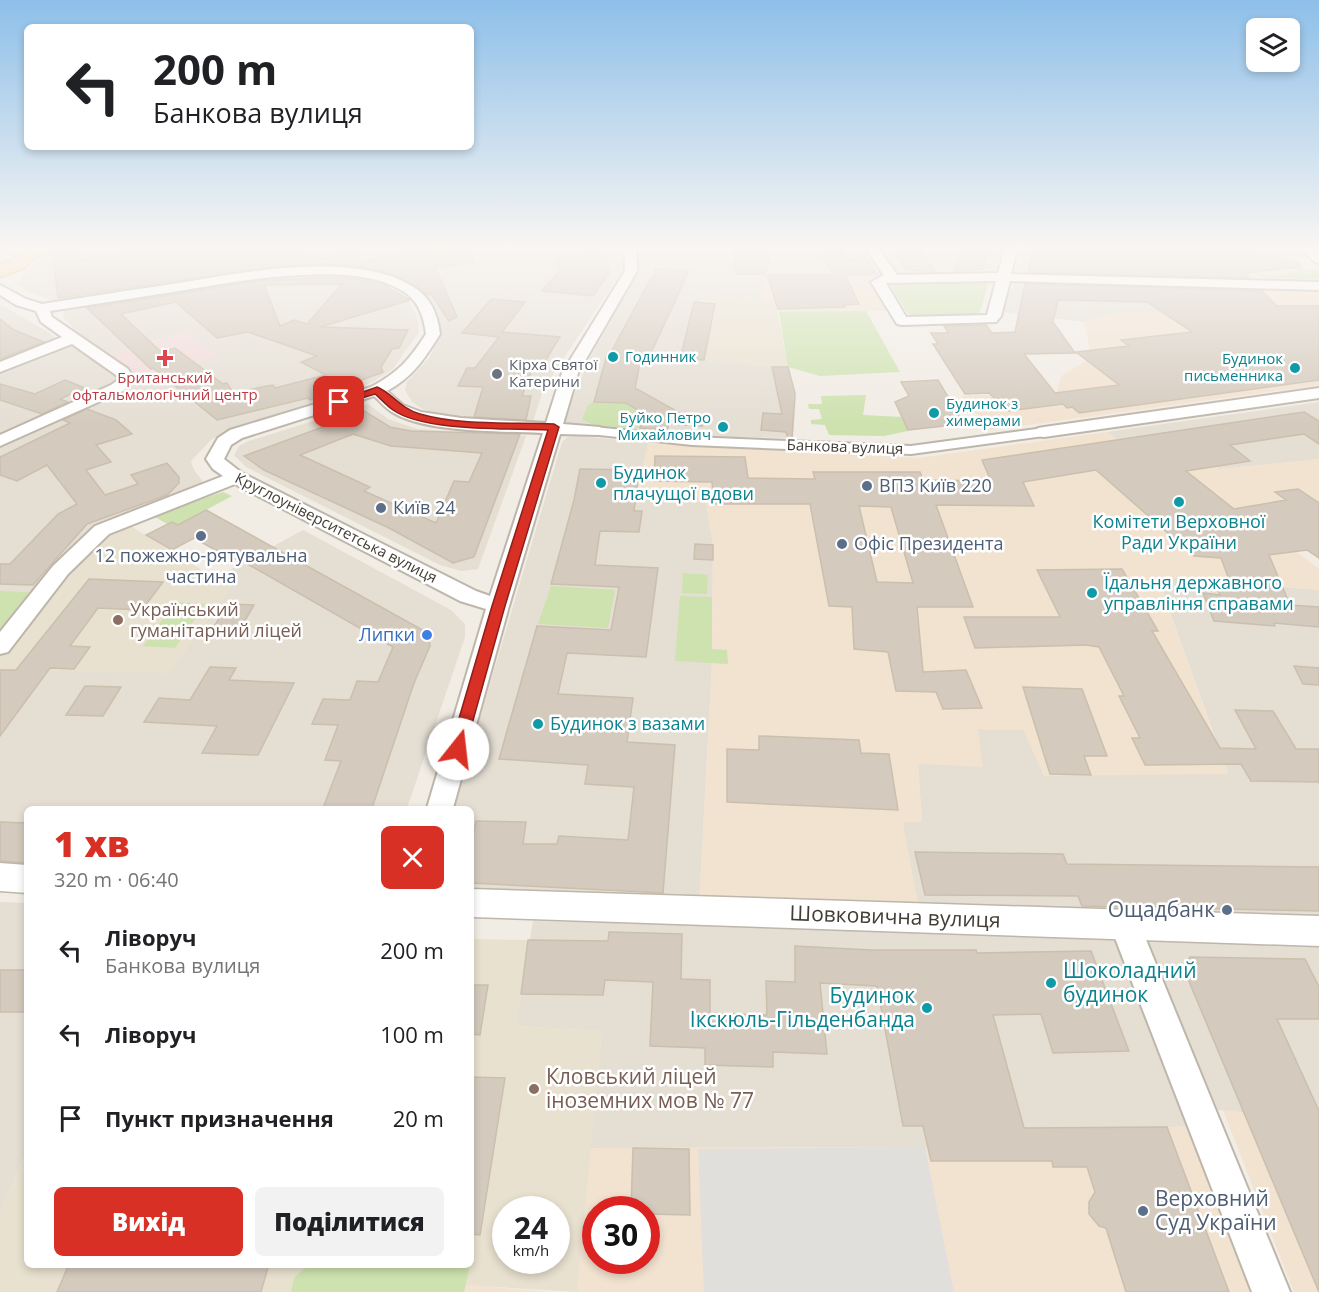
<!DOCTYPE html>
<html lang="uk">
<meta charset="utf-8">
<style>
:root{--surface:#fff;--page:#f2f2f2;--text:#202124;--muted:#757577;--accent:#d93025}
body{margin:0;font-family:"Open Sans",sans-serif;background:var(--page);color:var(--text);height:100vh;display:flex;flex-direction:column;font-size:22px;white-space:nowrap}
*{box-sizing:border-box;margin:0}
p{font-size:20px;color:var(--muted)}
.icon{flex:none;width:33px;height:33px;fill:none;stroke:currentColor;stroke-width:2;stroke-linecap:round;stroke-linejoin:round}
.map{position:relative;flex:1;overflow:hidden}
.details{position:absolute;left:24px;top:806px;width:450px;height:462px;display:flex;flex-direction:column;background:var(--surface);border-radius:9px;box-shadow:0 3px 9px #0003}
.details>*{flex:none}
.banner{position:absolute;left:24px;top:24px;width:450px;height:126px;border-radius:9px;box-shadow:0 3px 9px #0003;background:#fff;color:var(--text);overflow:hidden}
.buttons{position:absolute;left:1246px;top:18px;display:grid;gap:12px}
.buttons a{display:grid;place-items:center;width:54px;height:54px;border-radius:9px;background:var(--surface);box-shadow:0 3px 9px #0003;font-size:30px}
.speed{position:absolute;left:492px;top:1196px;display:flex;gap:12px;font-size:30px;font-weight:700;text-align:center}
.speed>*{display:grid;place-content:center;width:78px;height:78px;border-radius:50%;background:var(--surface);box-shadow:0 3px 9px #0003;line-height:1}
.speed small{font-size:15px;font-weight:400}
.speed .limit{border:9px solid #d22;background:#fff;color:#111}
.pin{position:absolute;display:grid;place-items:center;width:51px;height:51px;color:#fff;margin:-26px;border-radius:12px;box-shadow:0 3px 9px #0006}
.me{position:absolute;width:66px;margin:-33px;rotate:16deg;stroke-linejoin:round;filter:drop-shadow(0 0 4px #0008)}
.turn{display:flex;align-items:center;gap:21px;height:126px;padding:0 30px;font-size:27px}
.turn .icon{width:78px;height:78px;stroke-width:2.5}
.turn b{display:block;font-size:42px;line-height:51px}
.round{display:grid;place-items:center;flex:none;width:63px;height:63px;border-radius:9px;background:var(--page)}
.summary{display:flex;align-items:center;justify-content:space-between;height:102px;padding:0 30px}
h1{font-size:36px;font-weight:800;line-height:45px;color:var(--accent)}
.primary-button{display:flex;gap:12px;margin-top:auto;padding:12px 30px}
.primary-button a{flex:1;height:69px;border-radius:9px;background:var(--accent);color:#fff;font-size:24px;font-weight:800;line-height:69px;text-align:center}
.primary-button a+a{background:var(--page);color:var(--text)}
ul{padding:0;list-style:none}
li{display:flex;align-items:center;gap:18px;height:84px;padding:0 30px}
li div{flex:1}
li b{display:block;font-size:22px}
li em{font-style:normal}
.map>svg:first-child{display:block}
</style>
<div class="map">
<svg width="1319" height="1292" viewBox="0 0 1319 1292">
<rect width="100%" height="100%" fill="#f1ece4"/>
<g fill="#e4ded3">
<polygon points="42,245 621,245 623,269 544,388 533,421 460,419 432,413 421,408 412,402 405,390 407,382 429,358 441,334 438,312 421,292 392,278 338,270 53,301 28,292 16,283 41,255"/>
<polygon points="634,245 864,245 886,277 860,278 844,272 793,274 766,277 760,298 701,295 680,358 788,367 796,397 793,438 666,436 570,425 563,419 590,358 638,272"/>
<polygon points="874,245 1004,245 994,271 991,272 905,276 895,275"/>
<polygon points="325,274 364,278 379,282 408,299 417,317 419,332 393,369 371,383 260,419 212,439 191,461 194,470 204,483 95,525 77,540 0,634 0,447 140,381 217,356 185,332 108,355 75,330 63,317 64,311 228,282 287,275"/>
<polygon points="1015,281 1202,286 1225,311 1108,315 1084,322 1001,312"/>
<polygon points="0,304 48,332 55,338 0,362"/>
<polygon points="67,344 115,374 119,380 117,383 0,436 0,372"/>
<polygon points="1319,402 1319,459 1219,469 1196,451 1143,459 1107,432"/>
<polygon points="368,404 388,419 417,429 526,436 478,569 461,571 440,565 246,467 234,455 239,446 249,441"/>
<polygon points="579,436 648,443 636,499 706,502 713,545 712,663 699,906 471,895 471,808 453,808 562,442 568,437"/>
<polygon points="303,530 451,610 465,624 465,637 407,808 27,808 27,877 0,876 0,670 232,587 215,578"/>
<polygon points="1157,576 1319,590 1319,926 920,915 902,822 922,822 918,763 977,729 1023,730 1228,773"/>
<polygon points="0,902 27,903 27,1150 0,1211"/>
<polygon points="533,921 1104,935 1120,941 1196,1125 928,1147 590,1148 602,1031 516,1026"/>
<polygon points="1152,937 1319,942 1319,1120 1218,1110 1147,942"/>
</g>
<g fill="#f2e2d0" fill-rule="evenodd">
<polygon points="1023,245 1291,245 1319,265 1319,283 1025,275 1017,272"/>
<polygon points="844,272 860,278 871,277 889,311 779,312 760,298 766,277"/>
<polygon points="1202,286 1319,290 1319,385 991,430 961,396 1057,392 1061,376 1092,357 1084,322 1108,315 1224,310"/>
<polygon points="1107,432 1143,459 1196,451 1219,469 1319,459 1319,541 1290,547 1319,569 1319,590 1157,577 1228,774 1044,776 1023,730 978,729 983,767 918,764 922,822 903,822 920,915 699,906 712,663 713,545 706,503 636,499 648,443 918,458"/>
<polygon points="1223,1110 1319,1120 1319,1292 1294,1292"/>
<path d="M1196,1125L1261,1292H577L590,1148L925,1147ZM596,1209H646V1260H596Z"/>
<polygon points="466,1285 553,1292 464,1292"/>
</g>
<g fill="#e9e1cf" fill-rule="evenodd">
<polygon points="701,295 775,299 788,367 704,360 707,344 684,343"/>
<polygon points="124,522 215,578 233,586 170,673 0,670 0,654 74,563"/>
<path d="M471,939L528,940L517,1026L602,1031L577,1292L466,1285L464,1292H0V1211L27,1150V1264H471ZM506,1209H556V1260H506Z"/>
</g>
<polygon fill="#f1dad8" points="185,332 218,356 140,381 138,376 108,355"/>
<g fill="#cde2af">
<path d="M1239,268C1254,273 1286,282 1297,268L1319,271V279L1266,278Z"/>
<polygon points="979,280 988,284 980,312 973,315 911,315 907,313 891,286 894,283"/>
<polygon points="866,311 900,372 820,376 788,367 779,312"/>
<polygon points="866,395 863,415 902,417 908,431 884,436 829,435 825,425 811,424 811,420 822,419 819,409 809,409 808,404 822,404 821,396"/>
<polygon points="594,402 626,403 645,414 640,428 597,426 582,420 588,405"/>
<polygon points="223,492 232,496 178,525 172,522 167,524 152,515"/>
<polygon points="683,573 708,575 707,594 682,593"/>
<polygon points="551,586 615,590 608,628 538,624"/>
<polygon points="0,591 43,593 0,647"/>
<polygon points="680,596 712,597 712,649 727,650 728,664 675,661"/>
<polygon points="175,602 205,604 175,648 143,646"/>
<polygon points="308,1265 308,1264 470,1265 464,1292 291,1292 294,1278"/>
</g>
<polygon fill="#e1dfdc" points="925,1147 954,1292 704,1292 698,1149"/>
<g fill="#d4cabd" stroke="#cbbfae" stroke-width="1.5" fill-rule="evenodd">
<polygon points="145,245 268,245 272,250 296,247 305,258 330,258 337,252 363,253 353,264 406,252 469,249 474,263 435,267 457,317 449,321 431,294 427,295 416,286 391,274 362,267 330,264 263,268 58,298 52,250 77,246 80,260 147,250"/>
<polygon points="817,245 839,245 847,259 866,258 876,274 845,275 859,304 844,305 845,307 778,309 767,275 833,274"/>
<polygon points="888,245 916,245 935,271 907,270"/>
<polygon points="963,245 991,245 982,269 954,270"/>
<polygon points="1034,245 1119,245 1119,253 1169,255 1162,245 1207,245 1301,263 1301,267 1245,273 1249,278 1028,272"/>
<polygon points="765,249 769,258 765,274 736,274 733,250"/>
<polygon points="604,253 609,273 593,296 542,291 559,271 556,255"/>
<polygon points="655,269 689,271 651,353 642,352 635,388 703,426 669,424 667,430 640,428 645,414 626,403 594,402 607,354 610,354 651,278 656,273"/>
<path d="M326,277L357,279L384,285L410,300L320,327L408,330L399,348L392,349L381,367L383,372L310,400L308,398L217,420L153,368L151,369L87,308L260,281ZM342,284L307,324L294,320L280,326L264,285ZM176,302L217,338L248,332L317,356L301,362L326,375L275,388L273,385L267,386L233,393L227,383L223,384L175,348L161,352L121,314Z"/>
<path d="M1025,284L1262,291L1277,306H1319V380L1079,413L1072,407L1067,408L1063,404L1008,411L989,393L965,394L933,344H938L931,333H948L944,326L986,325L992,333L1015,332ZM1058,300L1147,302L1192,332L1121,340L1129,346L1076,352L1119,385L1055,393L1024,354L1075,353L1053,322Z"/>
<polygon points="491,299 525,302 502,332 560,337 544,363 535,362 522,396 531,396 526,420 474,417 483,387 458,386 467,368 475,368 499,337 462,333"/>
<polygon points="694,302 715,304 704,360 680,359"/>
<polygon points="0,319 14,330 44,342 0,359"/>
<polygon points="772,367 788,367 795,393 792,438 788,438 786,432 761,430 763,413 782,414"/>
<polygon points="65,380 85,388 60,399 68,402 42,414 0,400 0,384 35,394"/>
<polygon points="938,380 960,417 951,419 955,425 908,430 895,402 909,396 901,382"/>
<polygon points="87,409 116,420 132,434 96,445 111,462 86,470 105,495 138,484 131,475 167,463 179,477 179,483 167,495 87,524 33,585 0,584 0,564 10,564 58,514 77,504 47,465 17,481 0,475 0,457 70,423 63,420"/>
<path d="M364,411L390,427L411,431L520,434L474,557L453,563L389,528L264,470L244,456L339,421L337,417ZM353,434L391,446L482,453L469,482L454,481L436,523L364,491L370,487L300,455Z"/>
<path d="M1304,412L1319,421V444L1304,434L1230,445L1250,461L1186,471L1234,509L1286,500L1275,492L1298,489L1319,503V558L1307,550L1269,555L1290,605L1319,607V627L1274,623L1275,626L1214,621L1203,593L1220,595L1217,588L1233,590L1221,558L1194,556L1096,470L1023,482L1034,506L936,505L973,607H917L923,672L966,670L982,708L943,709L936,692L896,691L888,652L854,649L852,607L829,606L810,504H714L712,482L654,481L655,456L745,457L748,478L815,479L813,472H920L923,480L991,481L982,460ZM859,506L891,507L913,583L877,582Z"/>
<polygon points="580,469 639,470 634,511 642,511 639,532 600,531 595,565 658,568 646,657 567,653 558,694 633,698 627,742 675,745 663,893 471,883 471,848 476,821 526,822 523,844 557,844 559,836 628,840 634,787 585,784 588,765 499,759 537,626 611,630 619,587 551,584 574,500"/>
<polygon points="206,510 428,633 430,646 414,683 372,808 323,808 341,761 325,760 338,725 312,724 323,699 350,700 357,681 378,682 393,647 237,558 233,560 194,538 172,550 146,535 172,522 178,525"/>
<polygon points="695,544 713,545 713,560 694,559"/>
<polygon points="1122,569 1158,631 1152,631 1220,748 1256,749 1235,710 1273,711 1296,749 1319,749 1319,782 1251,781 1241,764 1145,765 1132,738 1140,738 1119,696 1124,696 1099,647 1086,645 975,648 964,617 1060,617 1037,570"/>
<polygon points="89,579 163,582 142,610 98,608 70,646 90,647 74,669 50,668 0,736 0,670 16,670"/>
<polygon points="228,604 254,605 240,629 213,628"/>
<polygon points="1294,666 1319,668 1319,685 1303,684"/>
<polygon points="210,667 236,668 229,680 294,683 258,755 202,753 217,726 144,722 159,698 190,700"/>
<polygon points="85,686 121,687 103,716 66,715"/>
<polygon points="1023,687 1082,689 1107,756 1084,756 1091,775 1050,774"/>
<polygon points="759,736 859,740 861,753 889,754 898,810 727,802 727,749 759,750"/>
<polygon points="0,822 27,823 27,863 0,861"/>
<polygon points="915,852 1063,854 1067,864 1319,867 1319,911 1082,906 1078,896 925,895"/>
<polygon points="609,932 682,934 681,979 710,980 710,1013 767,1015 766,981 795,982 795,946 871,950 976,950 977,953 1091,951 1129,1051 1053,1053 1041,1014 993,1015 1024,1128 1167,1127 1229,1292 1126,1292 1106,1228 1099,1226 1089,1214 1089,1202 1095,1192 1087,1167 1053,1167 1052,1161 931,1161 923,1126 903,1126 877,986 820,983 827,1054 773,1052 773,1067 705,1065 705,1048 650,1046 653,982 605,980 603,995 521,994 528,940 608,941"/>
<polygon points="1190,957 1305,959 1319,987 1319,1019 1277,1019 1319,1111 1319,1292 1183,967"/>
<rect x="0" y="970" width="27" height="42"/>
<polygon points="471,985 488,985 480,1035 471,1034"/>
<polygon points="471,1077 505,1078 480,1235 471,1234"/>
<polygon points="633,1148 689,1149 690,1215 646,1214 646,1209 631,1209"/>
<polygon points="69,1264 269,1264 261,1292 57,1292"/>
</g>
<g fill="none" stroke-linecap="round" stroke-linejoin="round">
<defs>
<polygon id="pedestrian" points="594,427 692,437 911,446 1044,428 1050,432 1044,436 911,454 692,445 590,434 588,431 590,428"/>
<g id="minor">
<path d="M624,245H636L637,271L578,373L563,424L600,427L603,431L600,435L560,434L509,606L453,808H427L486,609L460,601L235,484L109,534L68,574L8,652L0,654V632L53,566L95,526L223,476L213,469L206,459L218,438L230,430L371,387C399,372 409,360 426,334C424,319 420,304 407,294C357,256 231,283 173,292C132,298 91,305 50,311L52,317L128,369L135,380L123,391L0,446V435L111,385L119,379L116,375L72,344L0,372V362L62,337L41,322L36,311L16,305L0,295V285L26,299L42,304C86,297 130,290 173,284C240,273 355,249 415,288C431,298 438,316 440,334C425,358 413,377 387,391L403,405L421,412L461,418L546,423L562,373L625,271ZM374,396C380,401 385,408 392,412C425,433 503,431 543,433L490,596L476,591L242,473L224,459L231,445L242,438Z"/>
<path d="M864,245H876L897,275L998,273L1006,245H1018L1011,274L1319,282V290L1010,281L1001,316L996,322L902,325L897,324L871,282L884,275ZM996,281L987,315L906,317L886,283Z"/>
<polygon points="1296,245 1310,245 1319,253 1319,263 1315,262"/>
<polygon points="1319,388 1319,398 1044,437 1038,436 1035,432 1038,428 1044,427"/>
<polygon points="1125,913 1135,916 1140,925 1290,1292 1252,1292 1110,925 1115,916"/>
</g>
<g id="tertiary">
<polygon points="0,863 27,865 27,893 0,891"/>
<polygon points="471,889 1319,916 1319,946 471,917"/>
</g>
<polygon id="primary" points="22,245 40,245 40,253 25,268 0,277 0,264 11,260 22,251"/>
</defs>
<use href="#pedestrian" stroke="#beb6ab" stroke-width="4"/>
<use href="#minor" stroke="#beb6ab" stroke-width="4"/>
<use href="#tertiary" stroke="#beb6ab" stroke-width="3"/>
<use href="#primary" stroke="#d9b469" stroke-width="3"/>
<use href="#pedestrian" fill="#fff" fill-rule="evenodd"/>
<use href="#minor" fill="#fff" fill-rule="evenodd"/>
<use href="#tertiary" fill="#fff" fill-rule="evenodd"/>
<use href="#primary" fill="#f6d898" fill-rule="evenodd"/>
</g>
<linearGradient id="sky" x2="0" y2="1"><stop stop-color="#8dbfe9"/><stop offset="0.58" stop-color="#f9f6f3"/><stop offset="1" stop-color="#f9f6f3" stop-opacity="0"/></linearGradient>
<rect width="1319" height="426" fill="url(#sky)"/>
<path fill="#d93025" stroke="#8d1f18" stroke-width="1.5" d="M377,387C392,393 401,409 420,414C462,426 511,422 554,424L559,427L505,606L465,749L463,753H452L450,749L492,606L548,430C509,428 424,432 393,410C386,405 381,399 375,394L339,405L334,402Z"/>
<g fill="#0f9aa8" stroke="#fff" stroke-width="2">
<circle cx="613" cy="357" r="6"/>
<circle cx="1295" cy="368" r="6"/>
<circle cx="934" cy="413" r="6"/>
<circle cx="723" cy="427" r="6"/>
<circle cx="601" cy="483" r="6"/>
<circle cx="1179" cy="502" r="6"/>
<circle cx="1092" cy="593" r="6"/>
<circle cx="538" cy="724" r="6"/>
<circle cx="1051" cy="983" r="6"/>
<circle cx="927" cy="1008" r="6"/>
</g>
<path fill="#e0444e" stroke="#fff" stroke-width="2" d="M162 349h6v6h6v6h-6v6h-6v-6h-6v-6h6z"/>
<circle fill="#6b7280" stroke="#fff" stroke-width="2" cx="497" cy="374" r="6"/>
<g fill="#5c6f8a" stroke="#fff" stroke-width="2">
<circle cx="867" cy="486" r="6"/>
<circle cx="381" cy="508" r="6"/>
<circle cx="201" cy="536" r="6"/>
<circle cx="842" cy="544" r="6"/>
<circle cx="1227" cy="910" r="6"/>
<circle cx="1143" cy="1211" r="6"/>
</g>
<g fill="#8d6e63" stroke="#fff" stroke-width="2">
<circle cx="118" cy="620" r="6"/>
<circle cx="534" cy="1089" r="6"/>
</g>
<circle fill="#3f7fe0" stroke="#fff" stroke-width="2" cx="427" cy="635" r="6"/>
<g text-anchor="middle" stroke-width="5" stroke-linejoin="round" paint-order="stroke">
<g font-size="15" fill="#0d838f" stroke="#fff" text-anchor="start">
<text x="625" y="362">Годинник</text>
<text x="1283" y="364" text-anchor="end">Будинок<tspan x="1283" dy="17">письменника</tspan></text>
<text x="946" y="409">Будинок з<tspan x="946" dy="17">химерами</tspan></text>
<text x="711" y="423" text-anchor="end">Буйко Петро<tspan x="711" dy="17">Михайлович</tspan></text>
</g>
<g font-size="15" fill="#5b616d" stroke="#fff" text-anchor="start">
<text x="509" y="370">Кірха Святої<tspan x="509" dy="17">Катерини</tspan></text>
</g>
<g font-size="15" fill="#be3a42" stroke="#fff">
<text x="165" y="383">Британський<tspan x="165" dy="17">офтальмологічний центр</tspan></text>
</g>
<g font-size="15" fill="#423c34" stroke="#fff">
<text transform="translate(845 447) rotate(2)" y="5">Банкова вулиця</text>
<text transform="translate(336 528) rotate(27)" y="5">Круглоуніверситетська вулиця</text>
</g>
<g font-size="18" fill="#0d838f" stroke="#fff" text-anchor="start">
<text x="613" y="479">Будинок<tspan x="613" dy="21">плачущої вдови</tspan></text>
<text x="1179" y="528" text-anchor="middle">Комітети Верховної<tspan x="1179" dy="21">Ради України</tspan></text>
<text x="1104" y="589">Їдальня державного<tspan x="1104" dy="21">управління справами</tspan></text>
<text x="550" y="730">Будинок з вазами</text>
</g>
<g font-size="18" fill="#4e5e75" stroke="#fff" text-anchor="start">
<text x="879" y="492">ВПЗ Київ 220</text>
<text x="393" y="514">Київ 24</text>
<text x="854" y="550">Офіс Президента</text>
<text x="201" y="562" text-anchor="middle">12 пожежно-рятувальна<tspan x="201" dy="21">частина</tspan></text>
</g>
<g font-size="18" fill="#785e54" stroke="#fff" text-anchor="start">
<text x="130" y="616">Український<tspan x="130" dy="21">гуманітарний ліцей</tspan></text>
</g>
<g font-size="18" fill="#366cbe" stroke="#fff" text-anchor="end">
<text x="415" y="641">Липки</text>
</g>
<g font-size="21" fill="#4e5e75" stroke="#fff" text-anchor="end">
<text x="1215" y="917">Ощадбанк</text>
<text x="1155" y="1206" text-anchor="start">Верховний<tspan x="1155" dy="24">Суд України</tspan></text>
</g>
<g font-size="21" fill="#423c34" stroke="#fff">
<text transform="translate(895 917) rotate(2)" y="7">Шовковична вулиця</text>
</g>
<g font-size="21" fill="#0d838f" stroke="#fff" text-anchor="start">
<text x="1063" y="978">Шоколадний<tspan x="1063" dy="24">будинок</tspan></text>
<text x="915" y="1003" text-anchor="end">Будинок<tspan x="915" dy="24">Ікскюль-Гільденбанда</tspan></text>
</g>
<g font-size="21" fill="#785e54" stroke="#fff" text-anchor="start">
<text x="546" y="1084">Кловський ліцей<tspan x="546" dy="24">іноземних мов № 77</tspan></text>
</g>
</g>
</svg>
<div class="buttons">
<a><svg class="icon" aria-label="layers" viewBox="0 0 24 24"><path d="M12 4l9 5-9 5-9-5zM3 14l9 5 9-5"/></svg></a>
</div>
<div class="speed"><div>24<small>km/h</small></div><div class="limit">30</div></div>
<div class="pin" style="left:339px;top:402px;background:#d93025"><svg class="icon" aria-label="arrive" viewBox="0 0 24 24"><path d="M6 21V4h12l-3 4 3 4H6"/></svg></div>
<svg class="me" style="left:458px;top:749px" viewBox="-20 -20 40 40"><circle r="19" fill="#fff"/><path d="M0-13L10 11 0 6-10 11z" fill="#d93025"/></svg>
<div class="banner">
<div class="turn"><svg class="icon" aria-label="left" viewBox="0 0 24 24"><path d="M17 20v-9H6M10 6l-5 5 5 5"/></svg><div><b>200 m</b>Банкова вулиця</div></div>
</div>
<section class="details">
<div class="summary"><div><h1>1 хв</h1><p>320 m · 06:40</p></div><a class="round" style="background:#d93025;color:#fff"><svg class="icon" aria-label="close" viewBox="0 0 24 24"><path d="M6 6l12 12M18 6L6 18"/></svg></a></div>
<ul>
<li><svg class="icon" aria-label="left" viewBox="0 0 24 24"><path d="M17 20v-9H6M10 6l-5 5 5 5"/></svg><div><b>Ліворуч</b><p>Банкова вулиця</p></div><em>200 m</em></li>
<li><svg class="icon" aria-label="left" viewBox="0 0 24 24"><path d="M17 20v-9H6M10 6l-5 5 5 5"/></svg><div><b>Ліворуч</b></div><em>100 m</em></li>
<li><svg class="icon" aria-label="arrive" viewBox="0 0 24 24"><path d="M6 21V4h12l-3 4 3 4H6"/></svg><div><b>Пункт призначення</b></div><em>20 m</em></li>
</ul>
<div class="primary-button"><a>Вихід</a><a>Поділитися</a></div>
</section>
</div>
